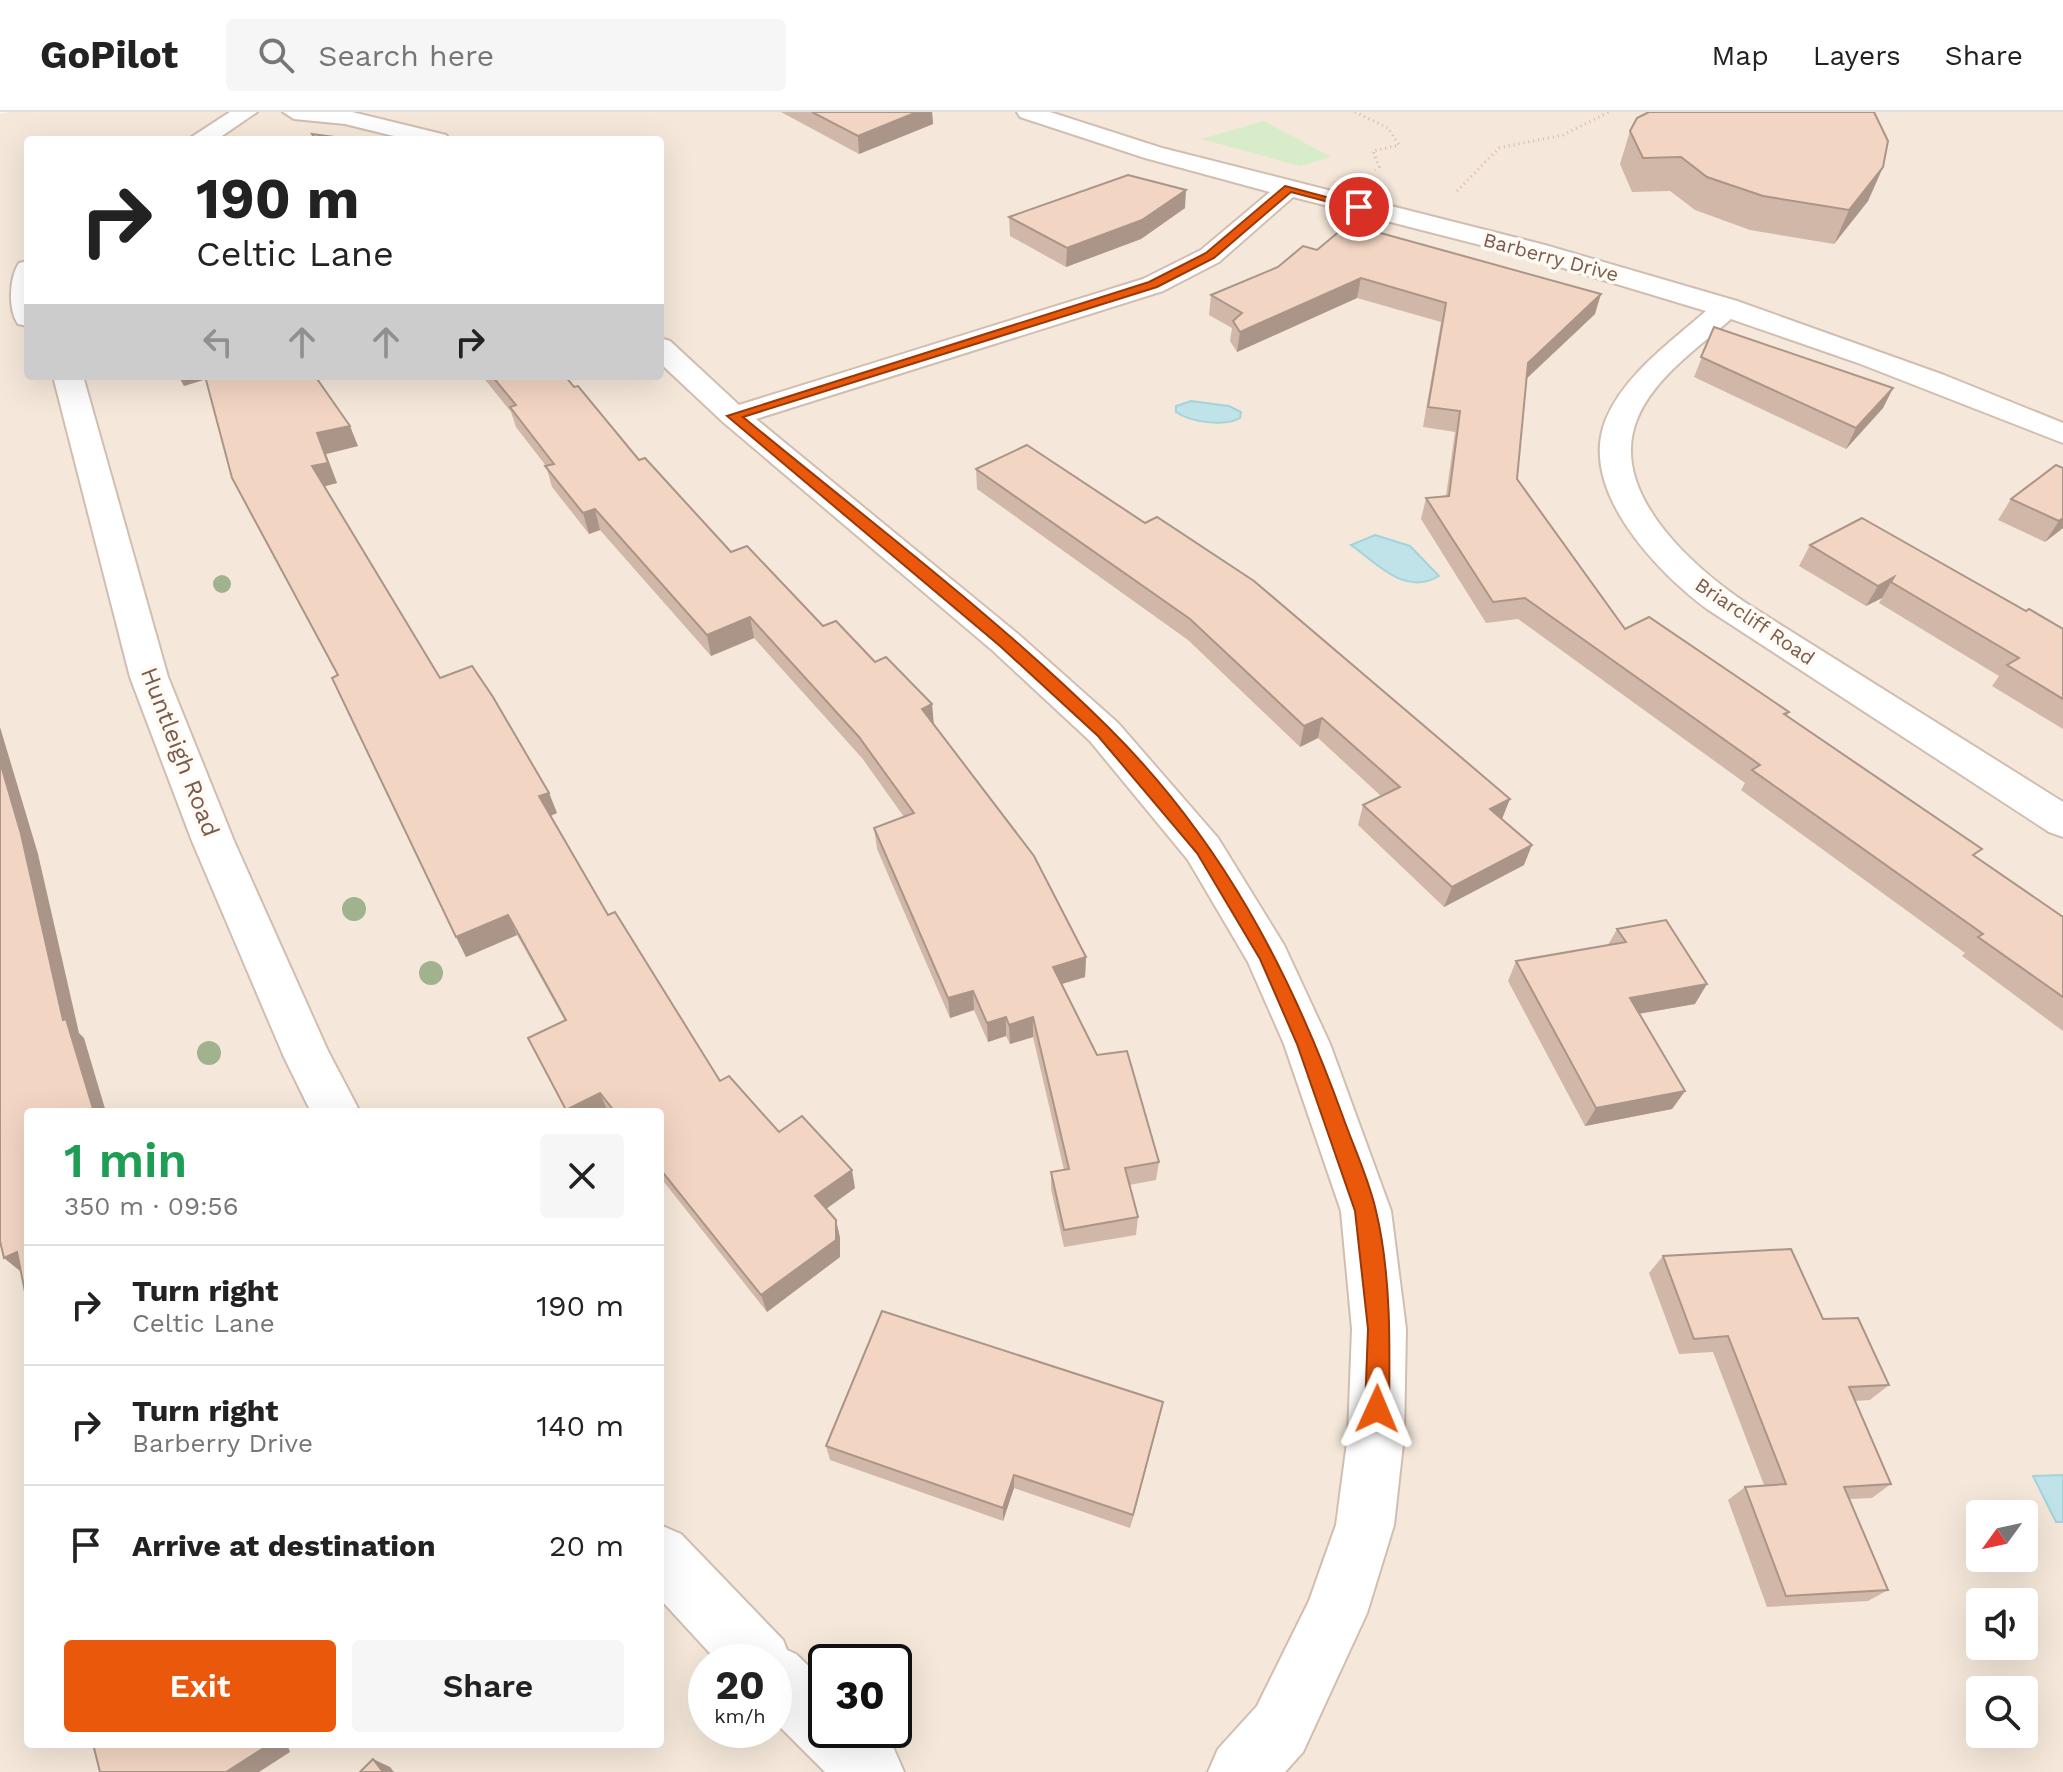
<!DOCTYPE html>
<meta charset="utf-8">
<style>
:root{--surface:#fff;--page:#f6f6f6;--text:#222;--muted:#767676;--line:#e0e0e0;--accent:#ea580c}
body{margin:0;font-family:"Work Sans",sans-serif;background:var(--page);color:var(--text);height:100vh;display:flex;flex-direction:column;font-size:30px;white-space:nowrap}
*{box-sizing:border-box;margin:0}
p{font-size:26px;color:var(--muted)}
.icon{flex:none;width:44px;height:44px;fill:none;stroke:currentColor;stroke-width:2;stroke-linecap:round;stroke-linejoin:round}
.map{position:relative;flex:1;overflow:hidden}
.details{position:absolute;left:24px;top:996px;width:640px;height:640px;display:flex;flex-direction:column;background:var(--surface);border-radius:8px;box-shadow:0 8px 32px #0002}
.details>*{flex:none}
.guide{position:absolute;left:24px;top:24px;width:640px;height:244px;border-radius:8px;box-shadow:0 8px 32px #0002;background:#fff;color:var(--text);overflow:hidden}
.needle{width:52px;rotate:237deg}
.controls{position:absolute;left:1966px;top:1388px;display:grid;gap:16px}
.controls a{display:grid;place-items:center;width:72px;height:72px;border-radius:8px;background:var(--surface);box-shadow:0 8px 32px #0002;font-size:40px}
.speed{position:absolute;left:688px;top:1532px;display:flex;gap:16px;font-size:40px;font-weight:700;text-align:center}
.speed>*{display:grid;place-content:center;width:104px;height:104px;border-radius:50%;background:var(--surface);box-shadow:0 8px 32px #0002;line-height:1}
.speed small{font-size:20px;font-weight:400}
.speed .limit{border:4px solid #111;border-radius:12px;background:#fff;color:#111}
.pin{position:absolute;display:grid;place-items:center;width:68px;height:68px;color:#fff;margin:-34px;border:4px solid #fff;border-radius:50%;box-shadow:0 2px 8px #0007}
.me{position:absolute;width:88px;margin:-44px;rotate:1deg;stroke-linejoin:round;filter:drop-shadow(0 0 6px #0008)}
.turn{display:flex;align-items:center;gap:28px;height:168px;padding:0 40px;font-size:36px}
.turn .icon{width:104px;height:104px;stroke-width:2.5}
.turn b{display:block;font-size:56px;line-height:68px}
.lanes{display:flex;align-items:center;height:76px;padding:0 40px;background:#0003;justify-content:center;gap:40px;direction:ltr}
.lanes .off{opacity:.35}
.round{display:grid;place-items:center;flex:none;width:84px;height:84px;border-radius:8px;background:var(--page)}
.head{display:flex;align-items:center;justify-content:space-between;height:136px;padding:0 40px}
h1{font-size:48px;font-weight:600;line-height:60px;color:#1e9e55}
.button{display:flex;gap:16px;margin-top:auto;padding:16px 40px}
.button a{flex:1;height:92px;border-radius:8px;background:var(--accent);color:#fff;font-size:32px;font-weight:600;line-height:92px;text-align:center}
.button a+a{background:var(--page);color:var(--text)}
ul{padding:0;list-style:none}
li{display:flex;align-items:center;gap:24px;height:120px;padding:0 40px;border-top:2px solid var(--line)}
li div{flex:1}
li b{display:block;font-size:30px}
li em{font-style:normal}
header{display:flex;align-items:center;gap:48px;box-sizing:border-box;height:112px;padding:0 40px;background:var(--surface);border-bottom:2px solid var(--line)}
header strong{font-size:38px}
nav{display:flex;gap:44px;margin-inline-start:auto;font-size:28px}
.search{width:560px;height:72px;background:var(--page);display:flex;align-items:center;gap:20px;box-sizing:border-box;padding:0 28px;border-radius:8px;color:var(--muted);font-size:30px}
.map>svg:first-child{display:block}
</style>
<header>
<strong>GoPilot</strong>
<div class="search"><svg class="icon" aria-label="search" viewBox="0 0 24 24"><circle cx="10" cy="10" r="6"/><path d="M15 15l6 6"/></svg>Search here</div>
<nav><a>Map</a><a>Layers</a><a>Share</a></nav>
</header>
<div class="map">
<svg width="2063" height="1660" viewBox="0 0 2063 1660">
<rect width="100%" height="100%" fill="#fdf6ec"/>
<path fill="#f5e8da" fill-rule="evenodd" d="M9,0H2063V1660H0V2ZM28,28H660V264H28ZM28,1000H660V1632H28ZM1980,1402H2024V1446H1980ZM1980,1490H2024V1534H1980ZM706,1550H774V1618H706ZM826,1550H894V1618H826ZM1980,1578H2024V1622H1980Z"/>
<polygon fill="#d8ecc9" points="1264,9 1331,45 1300,54 1201,27"/>
<g fill="#bfe3e8" stroke="#a5d3da" stroke-width="2">
<path d="M1191,289L1229,294L1241,300L1240,306C1225,315 1190,310 1176,300V294Z"/>
<path d="M1375,423L1410,434L1439,464C1405,484 1379,453 1351,433Z"/>
<polygon points="2063,1363 2063,1410 2056,1410 2033,1364"/>
</g>
<g fill="none" stroke-linecap="round" stroke-linejoin="round">
<defs>
<g id="street">
<polygon points="230,0 257,0 216,28 187,28"/>
<polygon points="283,0 352,0 446,23 450,28 410,28 345,12 294,7"/>
<path d="M1017,0H1050L1162,36L1545,133L1737,189L1944,263L2063,311V331L1858,251L1731,207C1699,235 1655,265 1638,305C1605,380 1695,457 1749,493L2063,690V725L2049,720L1707,497C1656,459 1577,377 1606,307C1625,262 1671,230 1706,199L1527,145L1293,85L1219,150L1163,179L756,307L1018,522L1118,611L1218,726L1284,833L1330,932L1391,1099L1406,1217L1404,1323L1394,1413L1367,1501L1303,1640L1285,1660H1208L1218,1637L1257,1594L1309,1489L1336,1413L1348,1323L1352,1217L1341,1099L1284,932L1248,850L1188,748L1090,629L992,538L723,310L660,251V226L670,229L739,293L1143,167L1201,138L1270,80L1145,46L1020,5Z"/>
<path d="M28,149V214L18,212C8,198 9,166 19,151Z"/>
<polygon points="53,264 83,264 168,565 234,729 328,939 360,1000 311,1000 284,945 192,729 130,565"/>
<polygon points="660,1413 681,1422 783,1528 787,1538 796,1542 826,1571 826,1618 874,1618 894,1637 904,1660 825,1660 774,1609 774,1550 718,1550 660,1487"/>
</g>
</defs>
<use href="#street" stroke="#d1beb0" stroke-width="4"/>
<g stroke="#d9b8a5" stroke-width="3" stroke-dasharray="1 4" stroke-linecap="butt">
<polyline points="1355,0 1388,16 1399,33 1373,39 1379,55 1375,58"/>
<polyline points="1457,79 1499,36 1563,23 1609,0"/>
</g>
<use href="#street" fill="#fff" fill-rule="evenodd"/>
</g>
<g fill="#a0b28e">
<circle cx="222" cy="472" r="9"/>
<circle cx="354" cy="797" r="12"/>
<circle cx="431" cy="861" r="12"/>
<circle cx="209" cy="941" r="12"/>
</g>
<g fill="#d1b7a8">
<polygon points="781,0 932,0 933,12 859,42"/>
<polygon points="1630,19 1883,55 1868,89 1834,132 1750,118 1695,98 1670,79 1632,80 1620,52"/>
<polygon points="1185,96 1141,127 1066,155 1010,124 1009,105"/>
<polygon points="1317,138 1595,202 1527,266 1517,367 1625,517 1789,600 1787,604 1976,745 2063,805 2063,919 1962,844 1965,841 1741,678 1745,671 1518,507 1486,511 1421,407 1426,386 1446,384 1455,320 1423,315 1441,210 1357,186 1237,240 1230,229 1232,216 1209,203 1211,183"/>
<polygon points="1714,215 1893,276 1883,296 1846,337 1694,265"/>
<polygon points="178,264 315,264 358,334 326,342 337,371 324,374 440,566 549,681 557,701 551,704 608,803 720,969 779,1020 855,1076 826,1097 836,1108 840,1126 840,1145 767,1200 660,1065 660,1000 567,1000 528,926 565,909 517,823 466,845 338,564 243,386 206,267 184,274"/>
<polygon points="482,264 565,264 639,348 731,440 823,514 934,612 1086,845 1085,865 1061,872 1097,943 1159,1050 1156,1068 1129,1073 1138,1105 1136,1123 1064,1135 1051,1077 1051,1060 1064,1058 1033,925 1010,932 1006,924 988,930 974,898 950,906 877,737 874,716 904,705 862,646 754,526 711,544 600,418 589,422 552,375 546,354 516,315 511,300"/>
<polygon points="2056,353 2063,416 2045,430 1998,408 2011,387"/>
<polygon points="976,357 1502,707 1524,753 1444,795 1358,713 1363,693 1381,684 1318,626 1300,635 1188,528 977,377"/>
<polygon points="1810,433 2026,499 2063,517 2063,617 1992,574 1999,564 1879,491 1882,486 1866,494 1799,454"/>
<polygon points="1617,817 1695,892 1639,902 1685,979 1672,997 1585,1014 1508,869 1516,849 1608,833"/>
<polygon points="1663,1144 1823,1207 1889,1273 1870,1288 1854,1289 1891,1372 1872,1386 1849,1387 1888,1478 1868,1489 1767,1495 1728,1388 1745,1375 1764,1373 1713,1240 1679,1242 1649,1161"/>
<polygon points="1163,1290 1130,1416 1014,1376 1003,1409 830,1348 826,1334"/>
</g>
<g fill="#aa9588">
<polygon points="917,0 932,0 933,12 859,42 858,24"/>
<polygon points="1883,55 1868,89 1834,132 1849,98"/>
<polygon points="1186,78 1185,96 1141,127 1066,155 1067,136"/>
<polygon points="1361,166 1357,186 1237,240 1240,220"/>
<polygon points="1601,182 1595,202 1522,271 1528,251"/>
<polygon points="179,264 209,264 210,266 184,274"/>
<polygon points="1893,276 1883,296 1846,337 1856,316"/>
<polygon points="350,314 358,334 326,342 337,371 322,375 312,354 317,321"/>
<polygon points="595,397 600,418 589,422 583,401"/>
<polygon points="2063,406 2063,416 2045,430 2059,409"/>
<polygon points="1894,465 1882,486 1866,494 1878,474"/>
<polygon points="750,505 754,526 711,544 707,523"/>
<polygon points="932,592 934,613 922,597"/>
<polygon points="1322,606 1318,626 1300,635 1304,614"/>
<polygon points="0,615 38,742 79,921 84,926 106,1000 94,1000 63,908 0,650"/>
<polygon points="549,681 557,701 547,705 539,684"/>
<polygon points="1510,687 1502,707 1490,697"/>
<polygon points="1532,733 1524,753 1444,795 1452,775"/>
<polygon points="508,803 517,823 466,845 456,825"/>
<polygon points="1086,845 1085,865 1052,875 1053,855"/>
<polygon points="1707,872 1695,892 1619,905 1630,886"/>
<polygon points="973,879 974,898 950,906 948,886"/>
<polygon points="1006,905 1006,924 988,930 987,911"/>
<polygon points="1033,905 1033,925 1010,932 1009,913"/>
<polygon points="1685,979 1672,997 1585,1014 1596,996"/>
<polygon points="600,981 608,1000 568,1000 566,998"/>
<polygon points="852,1058 855,1076 819,1102 815,1084"/>
<polygon points="836,1108 840,1126 840,1145 767,1200 761,1183"/>
<polygon points="17,1140 25,1163 4,1146"/>
<polygon points="1163,1290 1160,1304 1130,1416 1133,1403"/>
<polygon points="1014,1363 1014,1376 1003,1409 1003,1396"/>
<polygon points="270,1632 287,1632 290,1640 259,1660 226,1660"/>
<polygon points="373,1647 390,1655 394,1660 383,1660"/>
</g>
<g fill="#f3d5c3" stroke="#aa9588" stroke-width="2">
<polygon points="812,0 917,0 858,24"/>
<polygon points="1649,0 1874,0 1888,29 1883,55 1849,98 1763,84 1707,65 1681,45 1643,46 1630,19 1637,6"/>
<polygon points="312,22 357,28 316,28"/>
<polygon points="1128,63 1186,78 1142,108 1067,136 1009,105"/>
<polygon points="1348,112 1601,182 1528,251 1517,367 1625,517 1649,505 1789,600 1784,602 1982,737 1973,743 2063,805 2063,885 1978,825 1983,822 1752,658 1760,653 1525,486 1493,490 1426,386 1449,384 1460,299 1428,295 1446,191 1361,166 1240,220 1233,209 1242,201 1211,183 1278,155 1303,134 1317,138"/>
<polygon points="1714,215 1893,276 1856,316 1701,245"/>
<polygon points="205,264 315,264 350,314 317,321 328,351 312,354 440,566 472,554 493,585 549,681 539,684 608,803 615,800 720,969 729,964 779,1020 802,1004 852,1058 815,1084 836,1108 836,1128 761,1183 660,1057 660,1000 615,1000 600,981 566,998 528,926 566,908 508,803 456,825 332,566 338,563 232,366"/>
<polygon points="492,264 565,264 574,275 578,274 639,348 645,346 731,440 747,434 823,514 836,509 875,550 886,545 932,592 922,597 1034,744 1086,845 1053,855 1097,943 1127,939 1159,1050 1125,1056 1138,1105 1064,1118 1051,1060 1069,1057 1033,905 1009,913 1006,905 987,911 973,879 948,886 874,716 914,701 859,625 750,505 707,523 595,397 583,401 545,354 554,352 510,295 516,293"/>
<polygon points="1027,333 1145,411 1157,405 1254,469 1510,687 1490,697 1532,733 1452,775 1363,693 1400,675 1322,606 1304,614 1190,507 976,357"/>
<polygon points="2056,353 2063,356 2063,406 2059,409 2011,387"/>
<polygon points="1862,406 2026,499 2029,497 2063,517 2063,587 2007,553 2019,546 1891,470 1894,465 1878,474 1810,433"/>
<polygon points="0,650 21,722 63,908 66,907 94,1000 28,1000 28,1195 17,1140 4,1146 0,1129"/>
<polygon points="1666,808 1707,872 1630,886 1685,979 1596,996 1516,849 1626,830 1617,817"/>
<polygon points="1791,1137 1823,1207 1858,1206 1889,1273 1849,1275 1891,1372 1844,1375 1888,1478 1786,1484 1745,1375 1786,1372 1728,1224 1694,1227 1663,1144"/>
<polygon points="882,1199 1163,1290 1133,1403 1014,1363 1003,1396 826,1334"/>
<polygon points="93,1632 270,1632 226,1660 100,1660"/>
<polygon points="373,1647 383,1660 360,1660"/>
</g>
<path fill="#ea580c" stroke="#983908" stroke-width="2" d="M1285,74L1364,95L1359,98L1291,80L1214,146L1157,175L743,305C865,406 995,503 1108,615C1220,726 1290,858 1343,1005C1354,1036 1369,1067 1376,1099C1391,1161 1390,1233 1389,1297L1385,1305L1377,1308L1369,1305L1365,1297L1368,1217L1355,1099L1297,932L1260,847L1197,741L1098,624L1000,534L727,304L1149,170L1206,141Z"/>
<g text-anchor="middle" stroke-width="7" stroke-linejoin="round" paint-order="stroke">
<g font-size="20" fill="#7a5c4d" stroke="#fffaf3">
<text transform="translate(1551 145) rotate(15)" y="7">Barberry Drive</text>
<text transform="translate(1755 509) rotate(34)" y="7">Briarcliff Road</text>
</g>
<g font-size="24" fill="#7a5c4d" stroke="#fffaf3">
<text transform="translate(180 640) rotate(69)" y="8">Huntleigh Road</text>
</g>
</g>
</svg>
<div class="controls">
<a><svg class="needle" viewBox="-14 -14 28 28"><path d="M0-13l5 13h-10z" fill="#e53935"/><path d="M0 13l5-13h-10z" fill="#767676"/></svg></a>
<a><svg class="icon" aria-label="sound" viewBox="0 0 24 24"><path d="M4 9h4l5-4v14l-5-4H4zM17 9q2 3 0 6"/></svg></a>
<a><svg class="icon" aria-label="search" viewBox="0 0 24 24"><circle cx="10" cy="10" r="6"/><path d="M15 15l6 6"/></svg></a>
</div>
<div class="speed"><div>20<small>km/h</small></div><div class="limit">30</div></div>
<div class="pin" style="left:1359px;top:95px;background:#d93025"><svg class="icon" aria-label="arrive" viewBox="0 0 24 24"><path d="M6 21V4h12l-3 4 3 4H6"/></svg></div>
<svg class="me" style="left:1377px;top:1297px" viewBox="-20 -20 40 40"><path d="M0-17L14 15 0 8-14 15z" fill="#ea580c" stroke="#fff" stroke-width="4"/></svg>
<div class="guide">
<div class="turn"><svg class="icon" aria-label="right" viewBox="0 0 24 24"><path d="M7 20v-9h11M14 6l5 5-5 5"/></svg><div><b>190 m</b>Celtic Lane</div></div>
<div class="lanes"><svg class="icon off" aria-label="left" viewBox="0 0 24 24"><path d="M17 20v-9H6M10 6l-5 5 5 5"/></svg><svg class="icon off" aria-label="ahead" viewBox="0 0 24 24"><path d="M12 20V5M6 11l6-6 6 6"/></svg><svg class="icon off" aria-label="ahead" viewBox="0 0 24 24"><path d="M12 20V5M6 11l6-6 6 6"/></svg><svg class="icon" aria-label="right" viewBox="0 0 24 24"><path d="M7 20v-9h11M14 6l5 5-5 5"/></svg></div>
</div>
<section class="details">
<div class="head"><div><h1>1 min</h1><p>350 m · 09:56</p></div><a class="round"><svg class="icon" aria-label="close" viewBox="0 0 24 24"><path d="M6 6l12 12M18 6L6 18"/></svg></a></div>
<ul>
<li><svg class="icon" aria-label="right" viewBox="0 0 24 24"><path d="M7 20v-9h11M14 6l5 5-5 5"/></svg><div><b>Turn right</b><p>Celtic Lane</p></div><em>190 m</em></li>
<li><svg class="icon" aria-label="right" viewBox="0 0 24 24"><path d="M7 20v-9h11M14 6l5 5-5 5"/></svg><div><b>Turn right</b><p>Barberry Drive</p></div><em>140 m</em></li>
<li><svg class="icon" aria-label="arrive" viewBox="0 0 24 24"><path d="M6 21V4h12l-3 4 3 4H6"/></svg><div><b>Arrive at destination</b></div><em>20 m</em></li>
</ul>
<div class="button"><a>Exit</a><a>Share</a></div>
</section>
</div>
